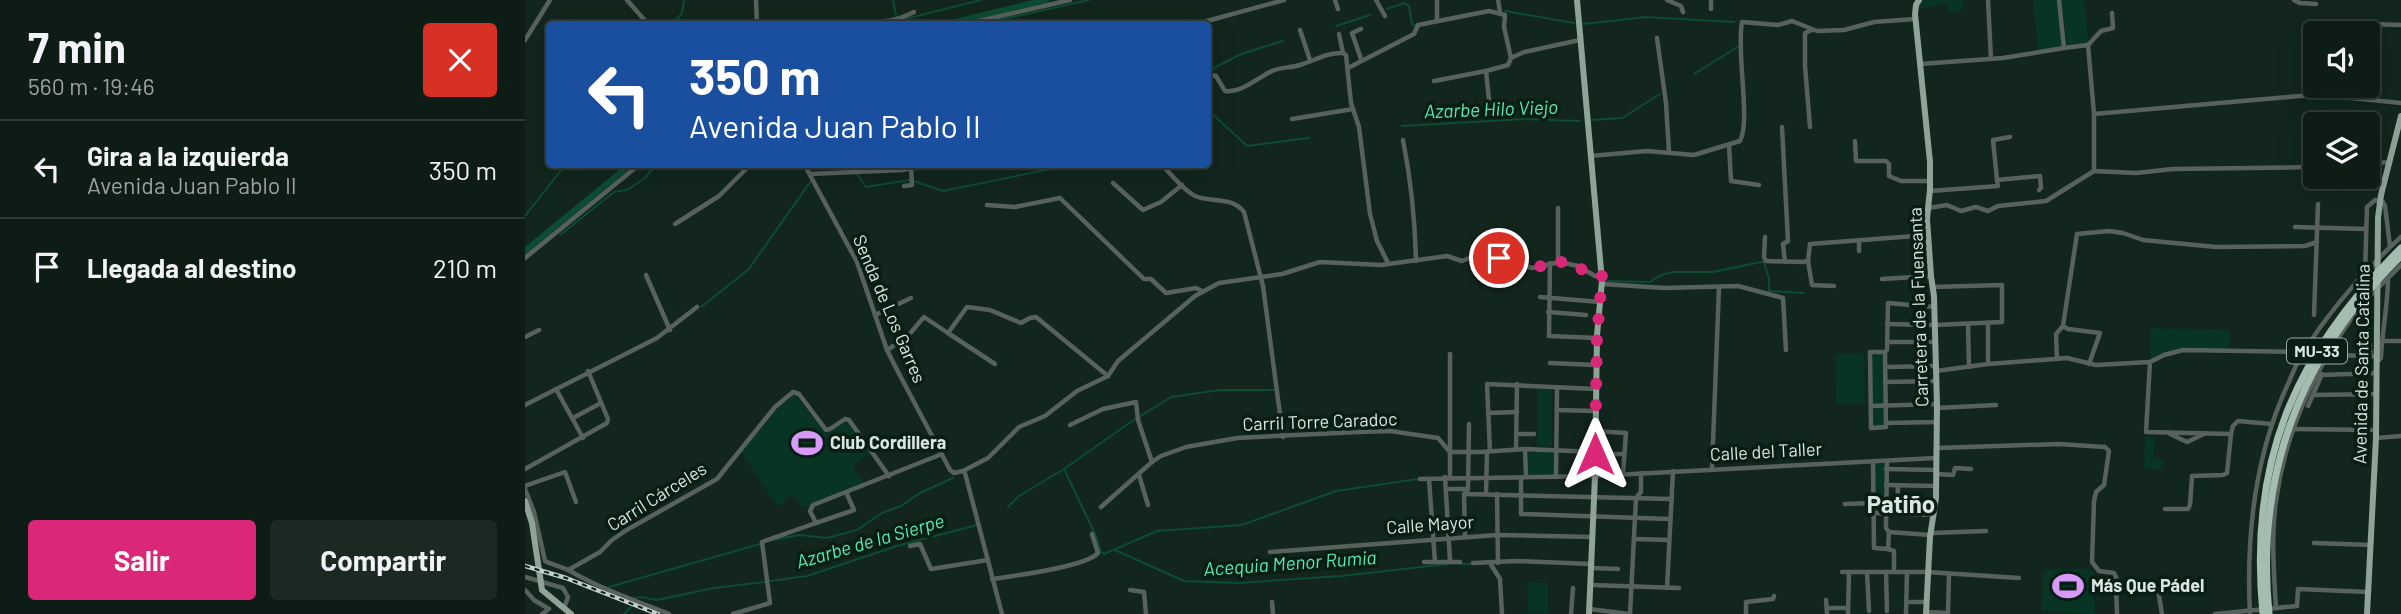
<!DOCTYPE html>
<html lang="es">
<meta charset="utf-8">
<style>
:root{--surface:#0e1c16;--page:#1c2923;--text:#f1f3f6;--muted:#9ba1a1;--line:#2e3a35;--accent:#db2777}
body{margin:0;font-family:Barlow,sans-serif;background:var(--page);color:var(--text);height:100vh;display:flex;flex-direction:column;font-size:26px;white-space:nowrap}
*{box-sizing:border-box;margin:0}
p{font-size:23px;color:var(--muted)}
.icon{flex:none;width:38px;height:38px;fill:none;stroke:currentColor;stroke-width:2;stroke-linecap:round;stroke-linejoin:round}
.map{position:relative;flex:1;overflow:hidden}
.drawer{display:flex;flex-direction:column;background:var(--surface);width:525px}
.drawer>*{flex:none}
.guide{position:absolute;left:21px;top:21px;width:665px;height:147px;border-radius:7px;box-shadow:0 7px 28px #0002,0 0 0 2px var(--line);background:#1a4fa0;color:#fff;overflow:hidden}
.buttons{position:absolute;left:1778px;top:21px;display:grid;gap:14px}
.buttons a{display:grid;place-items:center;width:77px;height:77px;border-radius:7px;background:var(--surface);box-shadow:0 7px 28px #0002,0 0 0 2px var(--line);font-size:35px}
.pin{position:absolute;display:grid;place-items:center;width:60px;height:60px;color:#fff;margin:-30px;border:4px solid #fff;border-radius:50%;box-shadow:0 2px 7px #0007}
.me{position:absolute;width:77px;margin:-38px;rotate:0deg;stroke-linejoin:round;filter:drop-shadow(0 0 5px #0008)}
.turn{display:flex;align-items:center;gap:24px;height:147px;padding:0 28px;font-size:32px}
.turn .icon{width:91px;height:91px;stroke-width:2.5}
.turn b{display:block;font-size:49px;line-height:60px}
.round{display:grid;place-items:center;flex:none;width:74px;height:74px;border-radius:7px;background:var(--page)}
.head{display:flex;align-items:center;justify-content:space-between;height:119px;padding:0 28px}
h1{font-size:42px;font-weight:700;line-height:52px}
.button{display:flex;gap:14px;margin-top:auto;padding:14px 28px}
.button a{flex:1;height:80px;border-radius:7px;background:var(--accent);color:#fff;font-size:28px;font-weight:700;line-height:80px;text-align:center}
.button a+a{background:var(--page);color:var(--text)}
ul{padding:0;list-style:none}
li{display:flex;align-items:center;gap:21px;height:98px;padding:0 28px;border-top:2px solid var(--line)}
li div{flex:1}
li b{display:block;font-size:26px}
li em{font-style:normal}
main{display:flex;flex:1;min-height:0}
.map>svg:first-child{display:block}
</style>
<main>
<section class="drawer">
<div class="head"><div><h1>7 min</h1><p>560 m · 19:46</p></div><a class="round" style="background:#d93025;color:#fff"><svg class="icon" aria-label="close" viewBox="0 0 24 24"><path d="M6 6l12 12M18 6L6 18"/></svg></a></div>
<ul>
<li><svg class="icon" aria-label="left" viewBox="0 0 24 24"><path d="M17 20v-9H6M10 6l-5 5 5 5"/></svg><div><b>Gira a la izquierda</b><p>Avenida Juan Pablo II</p></div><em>350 m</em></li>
<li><svg class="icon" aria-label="arrive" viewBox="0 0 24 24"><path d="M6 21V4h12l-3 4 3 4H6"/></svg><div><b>Llegada al destino</b></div><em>210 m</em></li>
</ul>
<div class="button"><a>Salir</a><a>Compartir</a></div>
</section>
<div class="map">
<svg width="1876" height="614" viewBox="0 0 1876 614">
<rect width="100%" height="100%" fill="#12261d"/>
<g fill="#073423">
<polygon points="1397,0 1438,0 1438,10 1424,13 1422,4 1392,9"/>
<polygon points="1508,0 1532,0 1538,47 1513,50"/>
<polygon points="1536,0 1559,0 1564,43 1542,46"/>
<polygon points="1626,328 1705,330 1704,351 1658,350 1625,362"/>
<polygon points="1345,352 1360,352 1361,427 1346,428"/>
<polygon points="1339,353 1340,403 1311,404 1310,354"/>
<polygon points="1012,388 1027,389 1027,447 1012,446"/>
<path d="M269,393L301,434L322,420L346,452L327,466L339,483L278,508L268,495L253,507L216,452C235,431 247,412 269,393Z"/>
<polygon points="1620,437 1630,437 1629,459 1639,460 1638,470 1619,469"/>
<polygon points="1000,449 1031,450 1031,477 1001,477"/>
<rect x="1348" y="464" width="13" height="47"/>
<polygon points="1567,569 1569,571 1570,614 1517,611 1518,570"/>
<polygon points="1002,582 1023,583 1023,613 1003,613"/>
</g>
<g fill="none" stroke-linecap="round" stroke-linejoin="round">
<g stroke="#0c4b34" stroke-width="2">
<polyline points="368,0 371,16"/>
<polyline points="862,9 879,3 884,6 887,24 890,25"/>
<polyline points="980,11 1049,23"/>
<polyline points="148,24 157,13 159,0"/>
<polyline points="360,24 456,0"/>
<polyline points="456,24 564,0"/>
<polyline points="661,24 671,22"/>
<polyline points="1058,24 1121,17 1209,22"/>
<polyline points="811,26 845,15"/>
<polyline points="689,68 716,54 758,41"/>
<polyline points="1169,74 1214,46"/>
<polyline points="682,78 684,77"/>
<polyline points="682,109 722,146 784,138"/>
<polyline points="1067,120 1097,118 1135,94"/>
<polyline points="877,126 999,119 1055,121"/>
<polyline points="332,174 341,187 385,180 418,191 550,164"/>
<polyline points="0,216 41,164"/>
<polyline points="35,235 89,192 102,190 119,179 132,164"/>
<polyline points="1082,281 1125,282 1136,275 1148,272 1188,272 1236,262 1239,263 1244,278 1244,291 1279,293"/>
<polyline points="176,307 223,270 286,181"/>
<polyline points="614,417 646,397 695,390 749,390"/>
<polyline points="539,469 571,536 576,552 579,554 632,531 717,525 811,491 893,479"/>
<polyline points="483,507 494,496 539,469 610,419"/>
<polyline points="248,540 274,535 302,538 332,530 357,513 376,506 395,493 428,478"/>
<polyline points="590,550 659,581 714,583 816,576 923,564"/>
<polyline points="936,564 947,564"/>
<polyline points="245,581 282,576 372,546 452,525"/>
<polyline points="84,587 235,544"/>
<polyline points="110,598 115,597 132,600 189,588 240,582"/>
<polyline points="99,614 106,607"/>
</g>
<g stroke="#0c4b34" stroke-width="6">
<polyline points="422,24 521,0"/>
<polyline points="0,251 106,164"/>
</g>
<g stroke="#58625d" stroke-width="4.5">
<polyline points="102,0 123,24"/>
<polyline points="231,0 232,24"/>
<polyline points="810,0 813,9"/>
<polyline points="851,0 860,16"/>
<polyline points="912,0 912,21"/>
<polyline points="973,0 975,12"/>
<polyline points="1142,0 1156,6 1158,12"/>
<polyline points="1463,0 1466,59"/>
<polyline points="1534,0 1539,48 1563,45 1569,114 1774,96 1797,95 1876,103"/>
<polyline points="1769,0 1775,3 1791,4"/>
<polyline points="1186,9 1186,0"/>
<polyline points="1814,23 1876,25"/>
<path d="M319,24C347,20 362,26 389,12"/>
<polyline points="441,24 545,0"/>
<polyline points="671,24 759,0"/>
<polyline points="836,29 827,33 836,59"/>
<polyline points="775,30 785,60"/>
<polyline points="814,34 818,53"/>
<polyline points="1132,38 1141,103 1144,152"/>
<polyline points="0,40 25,0"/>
<polyline points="1563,45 1576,31 1588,28 1587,13"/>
<polyline points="1395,64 1478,58 1539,48"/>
<polyline points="823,68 889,34 893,25 964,11 980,15 979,27 986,58 999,52 1055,40"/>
<polyline points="961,71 965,109"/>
<path d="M682,74L691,76L700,91C717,93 732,78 747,71C755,67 765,68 775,65C789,61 802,52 818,53L821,55L826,103L834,127L845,214L852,241L863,263"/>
<polyline points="909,81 961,71 983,65 986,58"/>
<polyline points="767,119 828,109"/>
<polyline points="1257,127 1263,241 1258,244 1260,262"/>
<polyline points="1285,127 1280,66 1280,33 1287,30"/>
<path d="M878,140C886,180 890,220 891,261"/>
<polyline points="1330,141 1331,161 1361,161 1364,164 1364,176 1376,181 1405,181"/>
<polyline points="1204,145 1206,181 1234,185"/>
<path d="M1065,156L1122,151L1169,155L1215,141C1226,121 1211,51 1217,22L1253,25L1267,21L1292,31L1319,30L1349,22L1390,19"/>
<polyline points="279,164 332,262 362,350 370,366 425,470 429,473 437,471 440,473 477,614"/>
<path d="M636,164C646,174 658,190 670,196C687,203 707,196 719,212L738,286L758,437"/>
<polyline points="1843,164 1864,162"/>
<polyline points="1569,171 1569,114"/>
<polyline points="285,174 378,170 385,168 387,164"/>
<polyline points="1472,180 1468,140 1485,137"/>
<polyline points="588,183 618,210 636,202 657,185"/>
<polyline points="379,186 387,185 386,167"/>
<polyline points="1405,191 1473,186 1472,180 1515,176 1516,188 1514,190"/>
<polyline points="462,205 490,207 535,198 619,279 626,279 641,293 671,288 677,291"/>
<polyline points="1033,208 1033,262"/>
<polyline points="1403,208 1422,205 1436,211 1451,207 1463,211 1473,206 1521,201 1569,171 1611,173 1648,169 1790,167"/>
<polyline points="150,224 194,196 226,164"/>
<polyline points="1770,227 1841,229"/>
<polyline points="1240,237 1239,257 1241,261 1278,262 1283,261 1285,244 1403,235"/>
<polyline points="1334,240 1334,251"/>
<polyline points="0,258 115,164"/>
<polyline points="1283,261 1287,285 1309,286"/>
<polyline points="1025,263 1024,336 1072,338"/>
<polyline points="1840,274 1842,207 1850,200 1858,202 1860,206 1865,246"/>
<polyline points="121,275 145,330"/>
<polyline points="1357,279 1406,276"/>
<polyline points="1077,284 1140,288 1213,286 1258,298 1261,350"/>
<polyline points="1015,297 1075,302"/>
<polyline points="1839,302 1846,356 1852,357"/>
<polyline points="1837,304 1876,265"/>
<polyline points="1023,312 1061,315"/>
<polyline points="350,315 386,298"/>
<polyline points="1789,315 1793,204"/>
<polyline points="1362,324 1410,325 1477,322 1477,285 1408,287"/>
<polyline points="1443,324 1444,367"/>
<polyline points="1463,324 1463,364"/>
<polyline points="423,333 470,364"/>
<polyline points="0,337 14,330"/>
<polyline points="1857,341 1876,341"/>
<polyline points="1362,342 1410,342"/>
<polyline points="362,350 382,337 399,317 423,333 442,307 465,310 496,323 505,318 511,317 583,376"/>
<polygon points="1345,352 1360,352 1361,427 1346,428"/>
<polyline points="1360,352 1362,350 1363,303 1410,307"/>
<polyline points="925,354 925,477"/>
<polyline points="1803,355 1846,356"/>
<polyline points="1532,359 1531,334 1538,326"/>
<polyline points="1625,362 1621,432 1706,434 1708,426 1713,421 1747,424"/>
<path d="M1852,362L1856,358C1857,331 1863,305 1863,278"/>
<polyline points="1025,363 1071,365"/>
<polyline points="1564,364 1575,333 1543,329 1538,326 1552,234 1584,231 1598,233 1618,240 1691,247 1780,246 1792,242"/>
<polyline points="1360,367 1411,366"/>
<polyline points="1411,371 1463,364 1542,358 1571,365 1625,362 1639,355 1658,350 1778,352"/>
<polyline points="1797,375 1851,373"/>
<polyline points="1360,382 1411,381"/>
<polyline points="31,389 58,438"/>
<polyline points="1788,395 1851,394"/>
<polyline points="0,405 132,338 172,307"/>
<polyline points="1346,406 1412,404"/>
<polyline points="1783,406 1797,374"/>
<polyline points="1412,408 1471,405"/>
<polyline points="1032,410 1070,411"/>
<polyline points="963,413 992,412"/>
<polyline points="48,418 76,403"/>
<polyline points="1361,423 1412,422"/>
<polyline points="545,425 578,409 611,402 613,420 627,462"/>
<polyline points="1769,429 1849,430"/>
<polyline points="1070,431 1101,433 1098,474"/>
<polyline points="992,434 1009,434"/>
<polyline points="1645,434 1662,442 1681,433"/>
<polyline points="1851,438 1876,436"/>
<polyline points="1412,448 1534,444 1580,447 1584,451 1579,485 1571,492 1569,501 1567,562 1574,571 1589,573 1594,584 1627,585 1633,589 1637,614"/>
<polyline points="991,449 992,384"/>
<polyline points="1000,449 1001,477"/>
<polyline points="965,451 962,384 1070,389"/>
<polyline points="1070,454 1099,454"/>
<polyline points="1348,461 1349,548 1363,549 1364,532 1361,528 1362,461"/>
<polyline points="0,469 82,423 83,419 63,371"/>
<polyline points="1187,469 1194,287"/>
<polyline points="1361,469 1411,470"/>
<polyline points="438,471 463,458 494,427 520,416 552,391 583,376 593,361 670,296 694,283 757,274 795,262 856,265 922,256 937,261 954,254 1007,268 1035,262 1053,266 1070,276 1077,276"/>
<polyline points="1412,474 1428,475 1430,468 1446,469"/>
<polyline points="614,475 623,505"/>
<polyline points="920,477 925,561"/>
<polyline points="1031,477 1032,387"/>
<polyline points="996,478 996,514 1145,519"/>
<polyline points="895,479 1070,476 1411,458"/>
<polyline points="904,479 910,562"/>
<polyline points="1361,485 1411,486"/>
<polyline points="0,486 40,472 51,502"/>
<path d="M0,489L9,512L20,561C27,565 39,567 45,571C76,589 111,601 144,614"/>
<polyline points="921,489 943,489"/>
<polyline points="939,494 1147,499"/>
<polyline points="961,494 962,452"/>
<polyline points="972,494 973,563"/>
<polyline points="1320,504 1348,503"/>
<polyline points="576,507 627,462 636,456 661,447 712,438 833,432 865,431 913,438 925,452 956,452 1000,449 1070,452"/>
<polyline points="1640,509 1663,509 1665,505 1667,476 1698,475 1702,473 1706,434"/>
<polyline points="1348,513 1409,515"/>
<polyline points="1372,514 1373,485"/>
<polyline points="291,523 329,510 321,492"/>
<polyline points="1364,532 1405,535"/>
<polyline points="1406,533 1461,531"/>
<polyline points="940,536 939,494 943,489 944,424"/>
<polyline points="1109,539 1144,540"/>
<polyline points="1789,543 1846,545"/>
<polyline points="385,546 395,544 406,569 463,560"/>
<polyline points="1363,549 1369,551 1369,571"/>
<polyline points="745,552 972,535 1068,537"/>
<polyline points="899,562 935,562"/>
<polyline points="948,563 991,561 1066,564"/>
<polyline points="965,563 975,579 977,614"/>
<polyline points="1067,568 1093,569"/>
<polyline points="45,569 75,552 87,540 100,531 192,479 250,407 268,392 274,394 301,430 305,429 320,419 324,420 364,476"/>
<polyline points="1317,572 1402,572 1494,578"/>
<polyline points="1342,572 1344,611"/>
<polyline points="1361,572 1362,611"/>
<polyline points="0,577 38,588 43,597 39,608"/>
<path d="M467,579C488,576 561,567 573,553L567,534"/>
<polyline points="1067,585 1154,588"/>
<polyline points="1142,588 1148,471"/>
<polyline points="0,590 9,600 24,609 17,614"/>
<polyline points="605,590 619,592 621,614"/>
<polyline points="1301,600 1302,614"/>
<polyline points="747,602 748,614"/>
<polyline points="1381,602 1401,602"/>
<polyline points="1302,608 1323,608"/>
<path d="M1751,608C1749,573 1746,537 1751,501C1760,432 1791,367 1832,311"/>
<polyline points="1064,609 1104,614"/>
<polyline points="1401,612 1423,613 1424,574"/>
<polyline points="208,614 245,603 237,542 291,523 285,511 288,505 417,454"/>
<polyline points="1046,614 1048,588"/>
<polyline points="1105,614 1111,498 1116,492 1116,473"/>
<polyline points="1221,614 1221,602 1248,599 1249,596"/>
<polyline points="1323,614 1324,572"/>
<polyline points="1381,614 1382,572"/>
<polyline points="1592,614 1591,587 1594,584"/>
<polyline points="1690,614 1772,606 1773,589 1843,592"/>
<path d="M1725,614C1721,535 1729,457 1763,384C1768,373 1772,361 1779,351C1806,309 1840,270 1876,237"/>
</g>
<g stroke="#8fa399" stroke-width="6">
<polyline points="1052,0 1077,281 1072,335 1070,476 1064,614"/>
<polyline points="1394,0 1391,5 1390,14 1405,162 1405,189 1402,219 1406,276 1409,296 1412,404 1411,498 1405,537 1401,614"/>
<polyline points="0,501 7,523 17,590 46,614"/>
<polyline points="1842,614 1851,438 1853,218 1856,195 1876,116"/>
</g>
<g stroke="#a5bdb1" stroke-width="7">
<path d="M1738,614C1723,461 1769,355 1876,248"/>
<path d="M1744,614C1730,473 1775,355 1876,256"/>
</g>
<defs>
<polyline id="rail" points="0,566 41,578 133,614"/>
</defs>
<use href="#rail" stroke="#c2cfc8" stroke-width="4.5"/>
<use href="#rail" stroke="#081d14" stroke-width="2" stroke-dasharray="5" stroke-linecap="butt"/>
</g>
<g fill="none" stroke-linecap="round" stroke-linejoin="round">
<path stroke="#db2777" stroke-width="12" stroke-dasharray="0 21.6" d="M974,258C984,262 995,268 1006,268C1016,268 1025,261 1034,262C1050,262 1062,276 1077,276L1072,338L1070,454"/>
</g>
<defs>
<symbol id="stadium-bare" viewBox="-9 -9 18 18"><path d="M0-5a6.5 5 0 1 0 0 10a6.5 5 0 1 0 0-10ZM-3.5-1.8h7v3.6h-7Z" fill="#d89af8" stroke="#081d14" stroke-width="2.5" paint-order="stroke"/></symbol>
</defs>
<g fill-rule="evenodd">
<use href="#stadium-bare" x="260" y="421" width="44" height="44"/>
<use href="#stadium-bare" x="1521" y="564" width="44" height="44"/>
</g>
<g text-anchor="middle" stroke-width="7" stroke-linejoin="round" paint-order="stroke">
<rect fill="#081d14" stroke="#9baaa3" stroke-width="2" x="1762" y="338.5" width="60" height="25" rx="5"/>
<g font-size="16" font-weight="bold" fill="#dae6e0">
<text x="1792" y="357">MU-33</text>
</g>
<g font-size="18" fill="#dae6e0" stroke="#081d14">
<text transform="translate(1394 307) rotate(-92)" y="6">Carretera de la Fuensanta</text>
<text transform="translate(364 309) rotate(67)" y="6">Senda de Los Garres</text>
<text transform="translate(1837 364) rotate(-89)" y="6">Avenida de Santa Catalina</text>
<text transform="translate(795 422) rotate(-2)" y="6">Carril Torre Caradoc</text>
<text transform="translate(1241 452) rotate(-3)" y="6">Calle del Taller</text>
<text transform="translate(132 497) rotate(-32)" y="6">Carril Cárceles</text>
<text transform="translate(905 525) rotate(-4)" y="6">Calle Mayor</text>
</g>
<g font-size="18" font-weight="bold" fill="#dae6e0" stroke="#081d14" text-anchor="start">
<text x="305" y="449">Club Cordillera</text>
<text x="1566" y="592">Más Que Pádel</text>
</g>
<g font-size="19" font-style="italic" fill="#58ebb1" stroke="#081d14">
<text transform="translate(966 109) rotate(-2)" y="7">Azarbe Hilo Viejo</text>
<text transform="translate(345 541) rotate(-16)" y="7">Azarbe de la Sierpe</text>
<text transform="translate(765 563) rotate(-4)" y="7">Acequia Menor Rumia</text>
</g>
<g font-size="24" font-weight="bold" fill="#dae6e0" stroke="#081d14">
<text x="1376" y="513">Patiño</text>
</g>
</g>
</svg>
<div class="buttons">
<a><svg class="icon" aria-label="sound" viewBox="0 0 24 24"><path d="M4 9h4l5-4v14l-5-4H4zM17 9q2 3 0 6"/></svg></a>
<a><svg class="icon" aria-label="layers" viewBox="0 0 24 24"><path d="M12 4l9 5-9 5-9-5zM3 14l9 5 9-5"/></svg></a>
</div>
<div class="pin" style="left:974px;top:258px;background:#d93025"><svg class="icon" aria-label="arrive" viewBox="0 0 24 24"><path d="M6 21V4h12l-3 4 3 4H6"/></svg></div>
<svg class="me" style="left:1070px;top:454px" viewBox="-20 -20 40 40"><path d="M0-17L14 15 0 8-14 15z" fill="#db2777" stroke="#fff" stroke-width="4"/></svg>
<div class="guide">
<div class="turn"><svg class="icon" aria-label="left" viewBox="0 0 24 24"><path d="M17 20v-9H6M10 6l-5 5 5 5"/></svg><div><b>350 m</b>Avenida Juan Pablo II</div></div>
</div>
</div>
</main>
